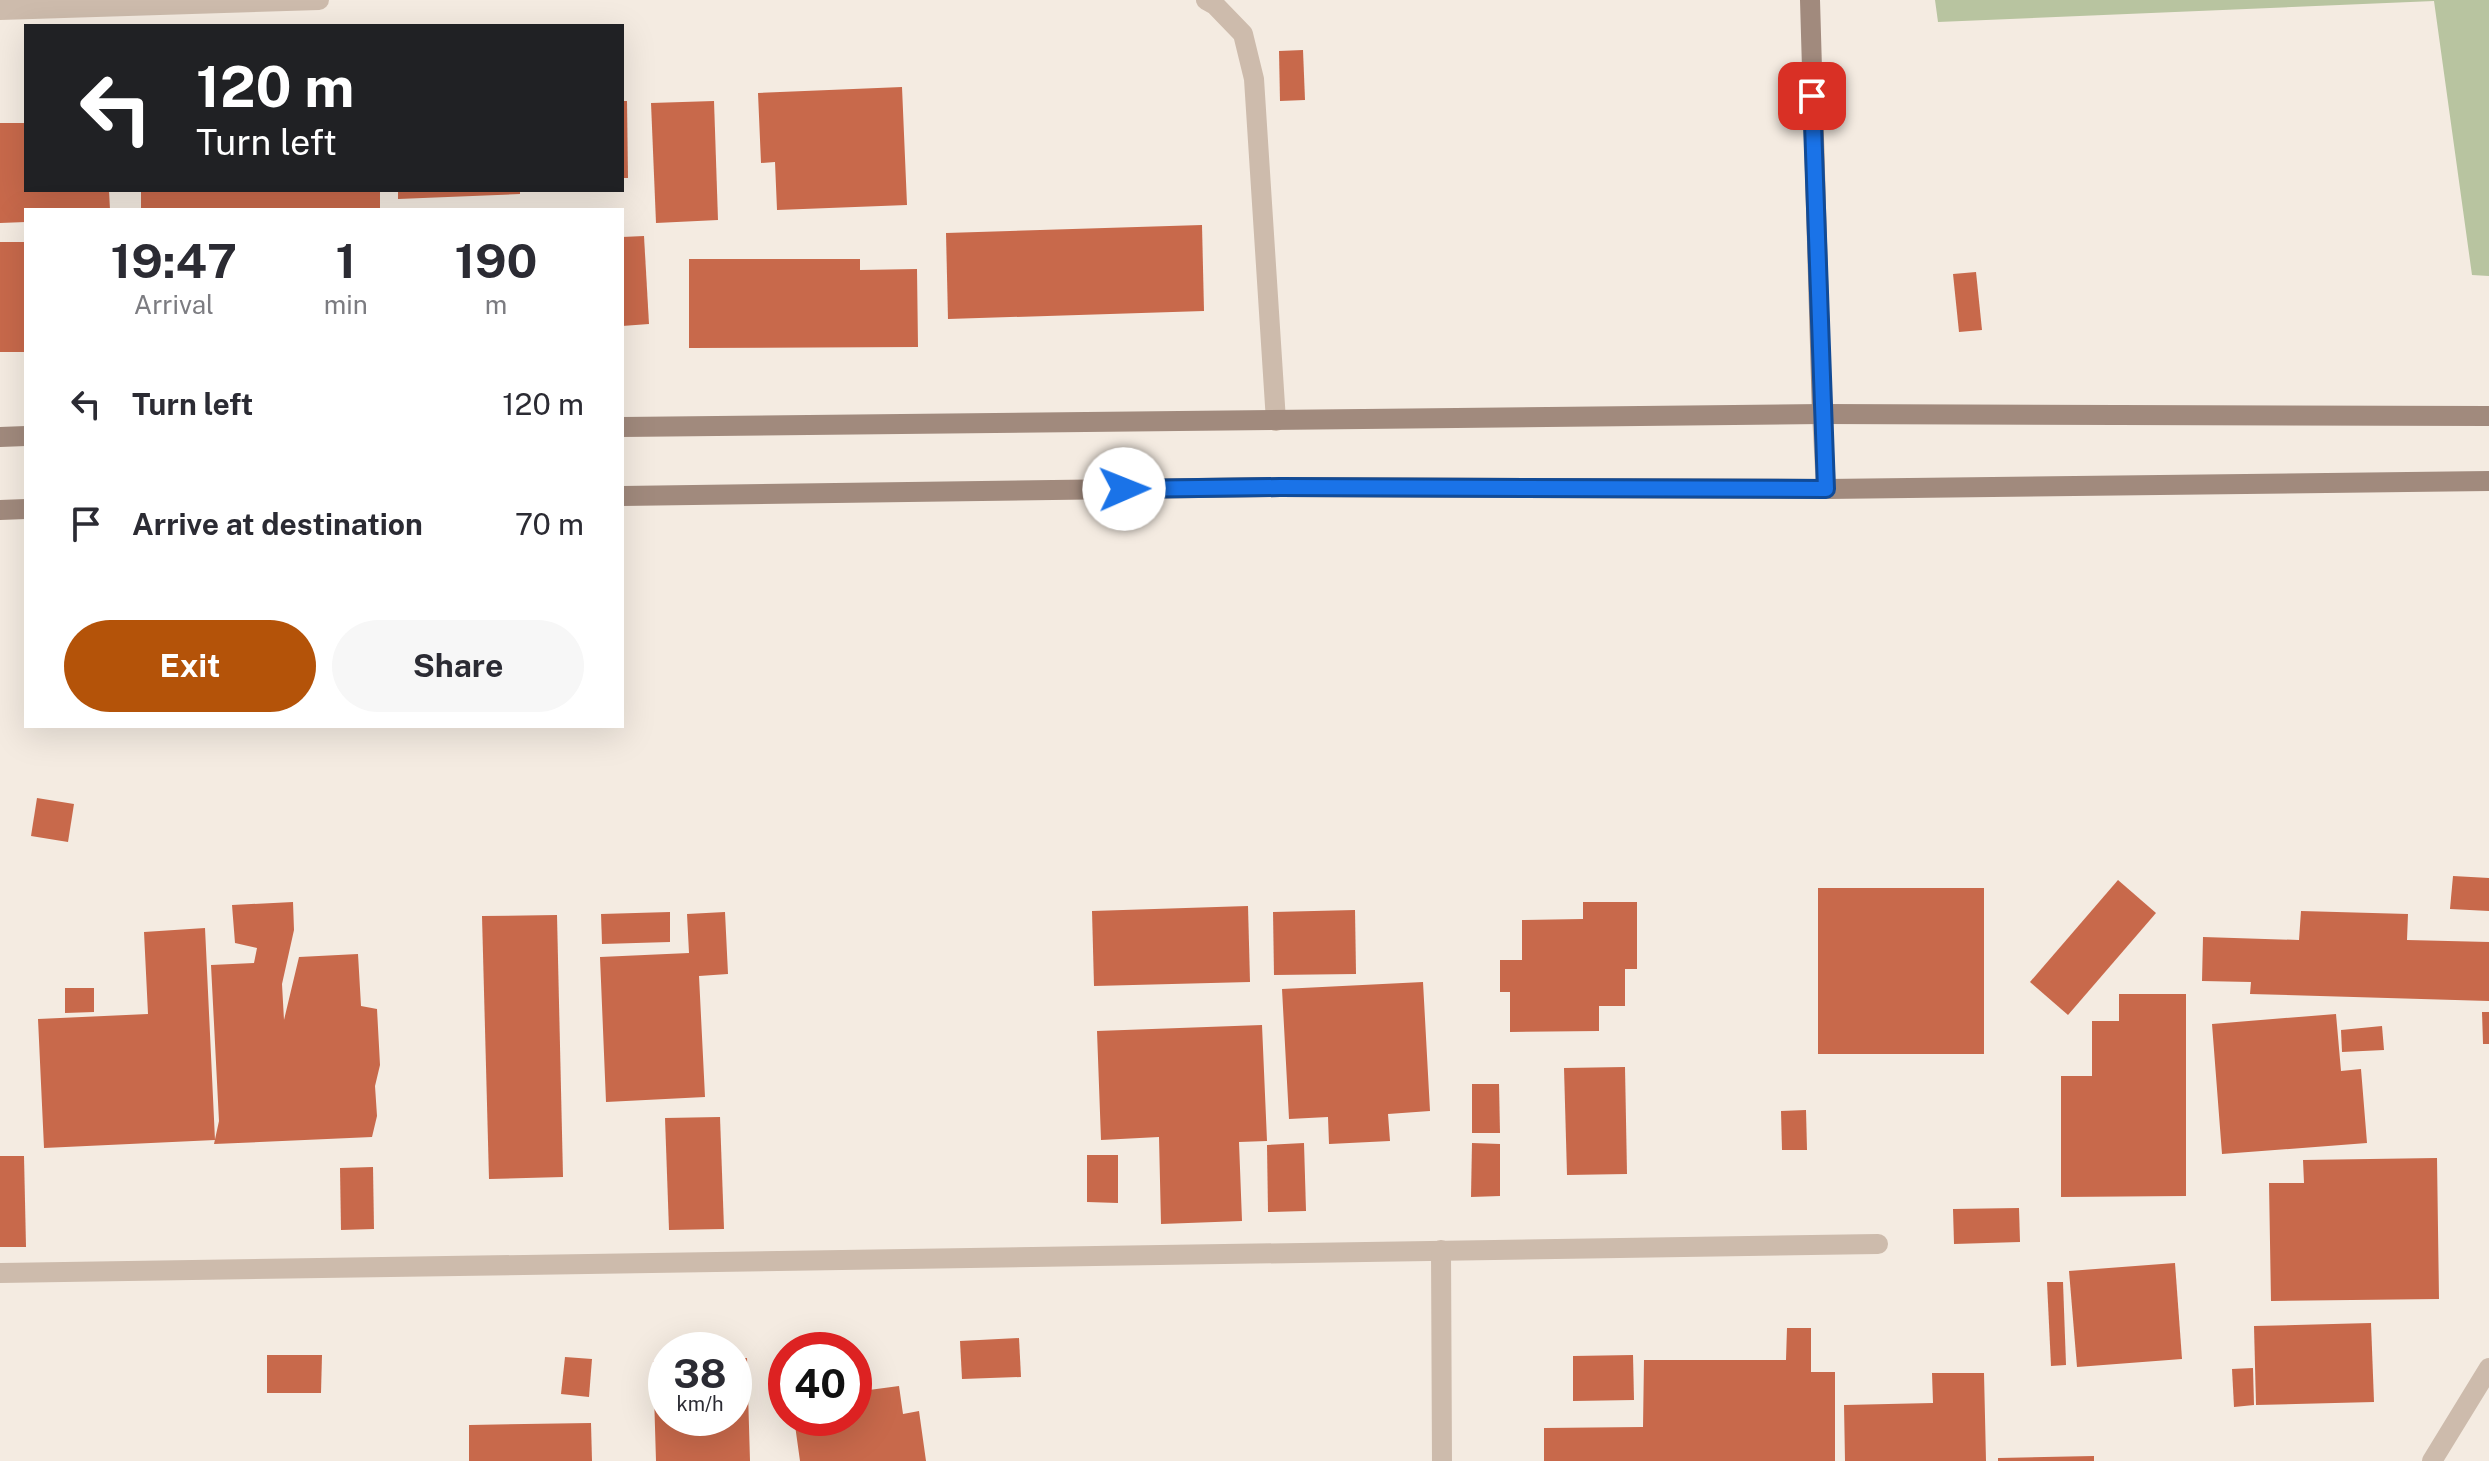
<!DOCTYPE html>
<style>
:root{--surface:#fff;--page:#f7f7f7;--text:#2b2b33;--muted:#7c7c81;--accent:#b45309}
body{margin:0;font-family:"Public Sans",sans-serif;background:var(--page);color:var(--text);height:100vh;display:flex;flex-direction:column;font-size:30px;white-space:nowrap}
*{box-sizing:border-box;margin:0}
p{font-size:26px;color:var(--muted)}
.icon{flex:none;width:44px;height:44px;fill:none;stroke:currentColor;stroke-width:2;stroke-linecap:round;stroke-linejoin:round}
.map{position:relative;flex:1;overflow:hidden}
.panel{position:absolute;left:24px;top:208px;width:600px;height:520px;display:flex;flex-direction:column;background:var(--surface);border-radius:0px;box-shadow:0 8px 32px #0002}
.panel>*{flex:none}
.top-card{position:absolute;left:24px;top:24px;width:600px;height:168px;border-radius:0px;box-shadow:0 8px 32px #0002;background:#202124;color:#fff;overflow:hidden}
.speed{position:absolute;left:648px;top:1332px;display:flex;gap:16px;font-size:40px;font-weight:700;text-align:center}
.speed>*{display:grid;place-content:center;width:104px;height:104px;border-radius:50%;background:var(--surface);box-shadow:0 8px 32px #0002;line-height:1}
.speed small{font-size:20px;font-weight:400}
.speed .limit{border:12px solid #d22;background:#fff;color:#111}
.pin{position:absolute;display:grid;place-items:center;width:68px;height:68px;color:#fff;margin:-34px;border-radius:16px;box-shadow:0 4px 12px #0006}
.me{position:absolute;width:88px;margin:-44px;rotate:89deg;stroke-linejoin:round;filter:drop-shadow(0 0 6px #0008)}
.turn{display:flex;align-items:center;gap:28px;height:168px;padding:0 40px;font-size:36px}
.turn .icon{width:104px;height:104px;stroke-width:2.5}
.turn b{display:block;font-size:56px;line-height:68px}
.eta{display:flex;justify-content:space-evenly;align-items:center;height:136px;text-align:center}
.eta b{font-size:48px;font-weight:700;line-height:56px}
.button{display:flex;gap:16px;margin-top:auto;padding:16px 40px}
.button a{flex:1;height:92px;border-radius:48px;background:var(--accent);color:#fff;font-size:32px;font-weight:700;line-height:92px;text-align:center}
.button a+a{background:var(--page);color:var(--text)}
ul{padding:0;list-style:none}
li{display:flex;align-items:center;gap:24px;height:120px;padding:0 40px}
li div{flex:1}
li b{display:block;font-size:30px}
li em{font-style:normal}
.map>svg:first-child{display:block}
</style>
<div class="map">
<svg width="2489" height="1461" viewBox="0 0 2489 1461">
<rect width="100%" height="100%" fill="#f4ebe1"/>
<polygon fill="#b8c4a0" points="1935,0 2489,0 2489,276 2472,275 2434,1 1938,22"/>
<g fill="#c8694b">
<polygon points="1303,50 1305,100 1280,101 1279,51"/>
<polygon points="902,87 907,205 777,210 775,162 761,163 758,93"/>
<polygon points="622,101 627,101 628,178 622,178"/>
<polygon points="714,101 718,220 656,223 651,103"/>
<polygon points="0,123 26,123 26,190 109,190 110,210 26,210 26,222 0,223"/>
<rect x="141" y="190" width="239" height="20"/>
<polygon points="398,190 520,190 520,194 398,199"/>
<polygon points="1202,225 1204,311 948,319 946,233"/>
<polygon points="644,236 649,324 622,326 622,237"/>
<rect x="0" y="242" width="26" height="110"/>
<polygon points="689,259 860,259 860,270 917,269 918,347 689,348"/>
<polygon points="1976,272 1982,330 1959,332 1953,274"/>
<polygon points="37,798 74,804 68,842 31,836"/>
<polygon points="2453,876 2489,878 2489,911 2450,909"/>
<polygon points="2118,880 2156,913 2068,1015 2030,982"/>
<rect x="1818" y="888" width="166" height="166"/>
<polygon points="293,902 294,930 282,984 284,1020 299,957 358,954 361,1006 377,1009 380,1065 375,1086 377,1116 372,1137 214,1144 219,1121 211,965 254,963 257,948 235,943 232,905"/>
<polygon points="1583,902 1637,902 1637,969 1625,969 1625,1006 1599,1006 1599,1031 1510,1032 1510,992 1500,992 1500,960 1522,960 1522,920 1583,919"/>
<polygon points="1248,906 1250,982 1094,986 1092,911"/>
<polygon points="1355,910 1356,974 1274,975 1273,912"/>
<polygon points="2301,911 2408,914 2407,940 2489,942 2489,1001 2250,994 2251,982 2202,981 2203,937 2299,940"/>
<polygon points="670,912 670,942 602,944 601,914"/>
<polygon points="725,912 728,974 699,976 705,1097 606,1102 600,957 689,953 687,914"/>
<polygon points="557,915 563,1177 489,1179 482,916"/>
<polygon points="205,928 215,1140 44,1148 38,1019 148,1014 144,932"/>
<polygon points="1423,982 1430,1111 1388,1114 1390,1141 1329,1144 1328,1117 1289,1119 1282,989"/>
<polygon points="65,988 94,988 94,1012 65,1013"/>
<polygon points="2119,994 2186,994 2186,1196 2061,1197 2061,1076 2092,1076 2092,1021 2119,1021"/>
<polygon points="2482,1012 2489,1012 2489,1044 2483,1044"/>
<polygon points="2336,1014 2341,1071 2361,1069 2367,1143 2222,1154 2212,1024"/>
<polygon points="1262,1025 1267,1141 1239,1142 1242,1221 1161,1224 1159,1137 1101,1140 1097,1031"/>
<polygon points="2382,1026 2384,1050 2342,1052 2341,1030"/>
<polygon points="1625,1067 1627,1174 1567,1175 1564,1068"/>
<polygon points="1472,1084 1499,1084 1500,1133 1472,1133"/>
<polygon points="1806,1110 1807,1150 1782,1150 1781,1111"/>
<polygon points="720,1117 724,1229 669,1230 665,1118"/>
<polygon points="1304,1143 1306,1211 1268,1212 1267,1145"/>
<polygon points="1472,1143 1500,1144 1500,1196 1471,1197"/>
<polygon points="1087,1155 1118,1155 1118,1203 1087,1202"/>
<polygon points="0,1156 24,1156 26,1247 0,1247"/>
<polygon points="2437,1158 2439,1299 2271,1301 2269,1183 2304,1183 2303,1160"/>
<polygon points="373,1167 374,1229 341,1230 340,1168"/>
<polygon points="2019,1208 2020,1242 1954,1244 1953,1209"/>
<polygon points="2175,1263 2182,1359 2077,1367 2069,1271"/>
<polygon points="2047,1282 2063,1282 2066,1365 2051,1366"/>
<polygon points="2371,1323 2374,1402 2256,1405 2254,1326"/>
<polygon points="1787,1328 1811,1328 1811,1372 1835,1372 1835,1461 1544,1461 1544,1428 1643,1427 1644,1360 1786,1360"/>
<polygon points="1019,1338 1021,1377 962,1379 960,1341"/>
<polygon points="267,1355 322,1355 321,1393 267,1393"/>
<polygon points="1633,1355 1634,1400 1573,1401 1573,1356"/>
<polygon points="565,1357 592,1359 589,1397 561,1394"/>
<polygon points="734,1358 747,1358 750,1461 656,1461 653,1361 666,1360 666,1418 734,1418"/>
<polygon points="2253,1368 2254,1405 2234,1407 2232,1369"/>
<polygon points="1932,1373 1984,1373 1986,1461 1845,1461 1844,1405 1933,1403"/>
<polygon points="899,1386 903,1414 919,1411 926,1461 800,1461 794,1418 854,1418 854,1392"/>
<polygon points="591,1423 592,1461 469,1461 469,1425"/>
<polygon points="2094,1456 2094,1461 1998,1461 1998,1458"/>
</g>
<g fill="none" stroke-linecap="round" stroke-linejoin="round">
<g stroke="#cdbbac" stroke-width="20">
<polyline points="1206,0 1215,5 1243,34 1254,79 1276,421"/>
<polyline points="0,10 319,0"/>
<polyline points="1822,414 1826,489"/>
<polyline points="1441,1250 1442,1461"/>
<polyline points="0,1273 1878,1244"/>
<polyline points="2432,1461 2489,1368"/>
</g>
<g stroke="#a18a7d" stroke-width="20">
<polyline points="1810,0 1822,414"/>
<polyline points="622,427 1822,414 2489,416"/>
<polyline points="0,437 26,436"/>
<polyline points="622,496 1280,487 1826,489 2489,481"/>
<polyline points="0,510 26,509"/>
</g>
</g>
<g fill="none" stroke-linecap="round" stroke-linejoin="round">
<defs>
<polyline id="route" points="1124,489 1280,487 1826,489 1812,96"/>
</defs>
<use href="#route" stroke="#114b97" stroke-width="20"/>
<use href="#route" stroke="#1a73e8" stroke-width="14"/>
</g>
</svg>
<div class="speed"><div>38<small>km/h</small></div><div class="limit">40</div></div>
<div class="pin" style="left:1812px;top:96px;background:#d93025"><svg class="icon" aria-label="arrive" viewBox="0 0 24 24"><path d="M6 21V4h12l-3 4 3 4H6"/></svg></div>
<svg class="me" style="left:1124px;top:489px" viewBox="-20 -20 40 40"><circle r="19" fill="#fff"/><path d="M0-13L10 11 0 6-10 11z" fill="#1a73e8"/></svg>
<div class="top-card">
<div class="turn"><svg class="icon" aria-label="left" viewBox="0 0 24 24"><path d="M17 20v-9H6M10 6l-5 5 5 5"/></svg><div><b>120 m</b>Turn left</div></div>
</div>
<section class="panel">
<div class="eta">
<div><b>19:47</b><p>Arrival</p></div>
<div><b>1</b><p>min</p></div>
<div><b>190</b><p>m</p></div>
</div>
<ul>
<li><svg class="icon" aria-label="left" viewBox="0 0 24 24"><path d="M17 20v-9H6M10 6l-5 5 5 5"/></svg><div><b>Turn left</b></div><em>120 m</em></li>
<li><svg class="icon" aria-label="arrive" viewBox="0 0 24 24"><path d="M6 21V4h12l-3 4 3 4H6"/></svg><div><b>Arrive at destination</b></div><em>70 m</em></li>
</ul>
<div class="button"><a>Exit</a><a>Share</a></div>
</section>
</div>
